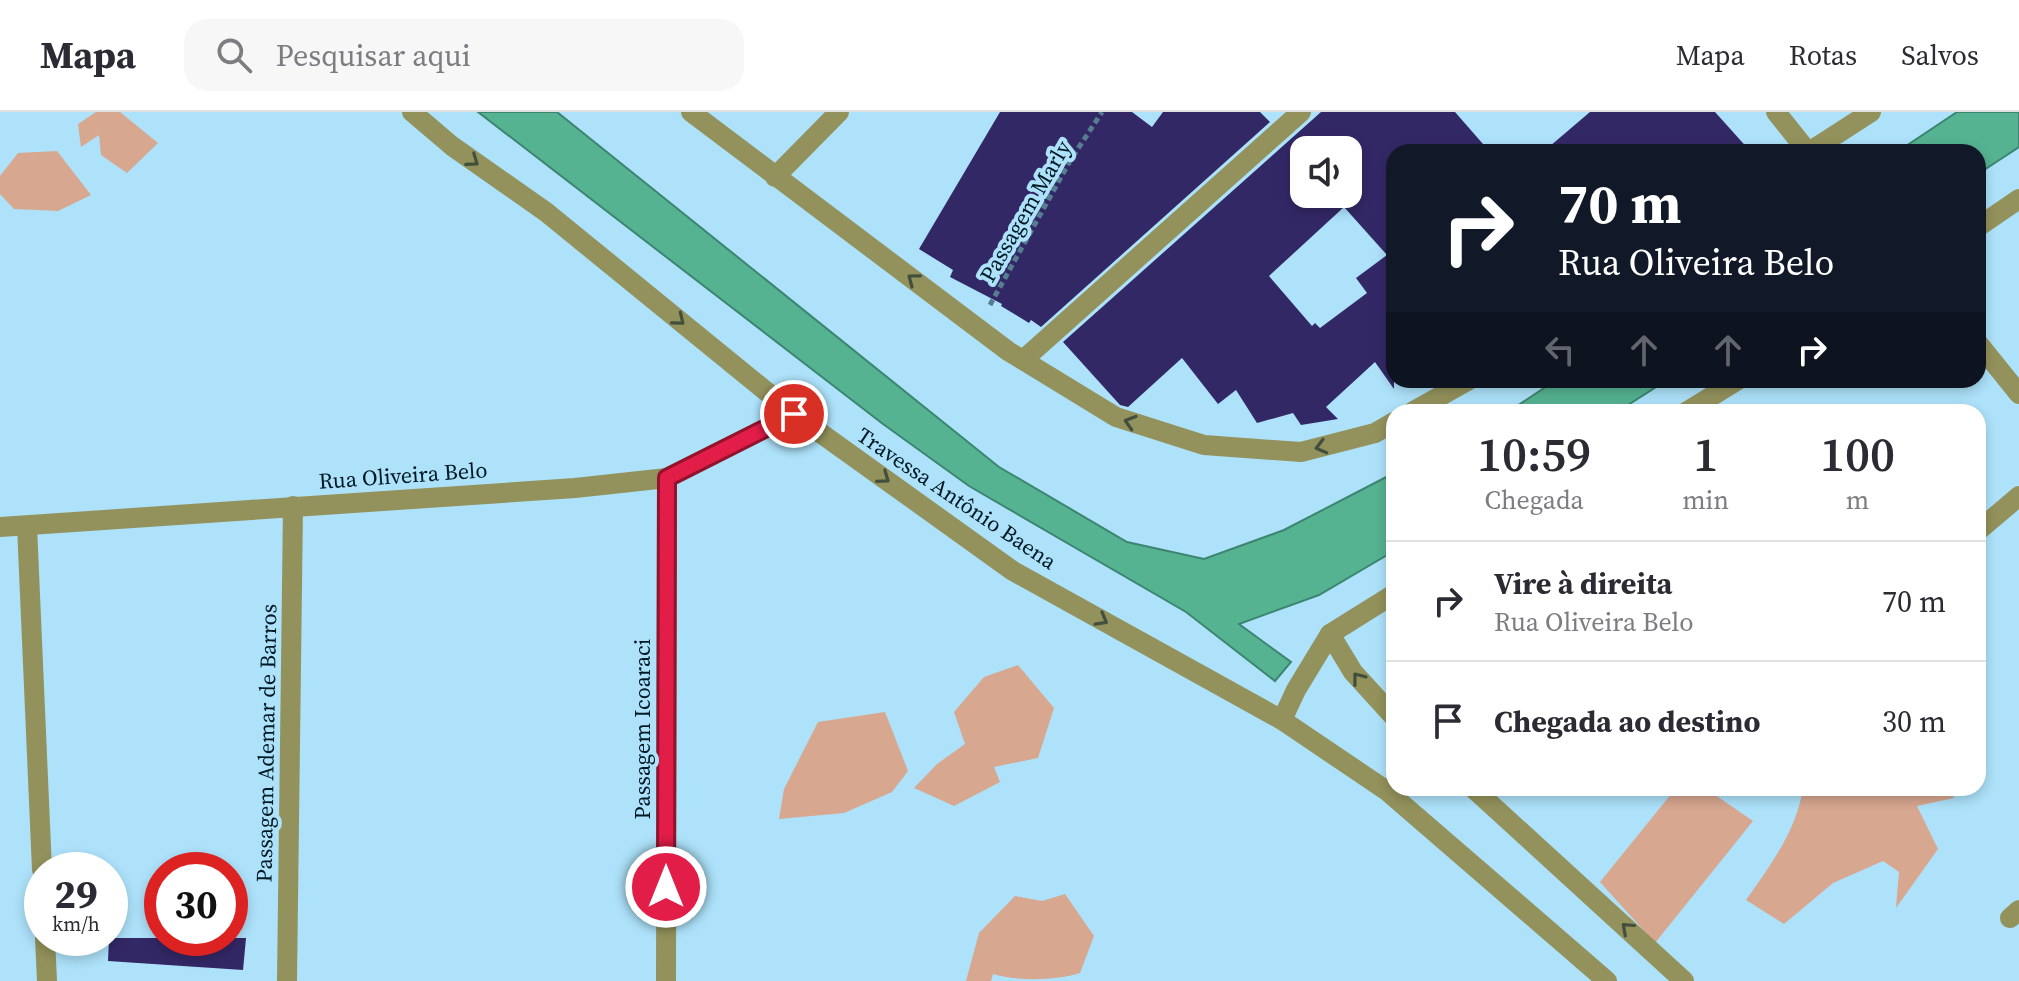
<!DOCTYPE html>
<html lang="pt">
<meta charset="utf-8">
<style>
:root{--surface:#fff;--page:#f7f7f7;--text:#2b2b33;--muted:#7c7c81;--line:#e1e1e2}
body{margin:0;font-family:"Source Serif 4",serif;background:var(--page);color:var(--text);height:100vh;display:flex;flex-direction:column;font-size:30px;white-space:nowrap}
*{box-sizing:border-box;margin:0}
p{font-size:26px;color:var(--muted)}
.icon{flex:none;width:44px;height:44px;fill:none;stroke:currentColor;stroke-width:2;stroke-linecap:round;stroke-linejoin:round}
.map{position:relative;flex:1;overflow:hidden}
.side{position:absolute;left:1386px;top:292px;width:600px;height:392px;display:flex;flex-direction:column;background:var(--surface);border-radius:24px;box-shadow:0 4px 12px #0003}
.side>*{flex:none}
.banner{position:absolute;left:1386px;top:32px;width:600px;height:244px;border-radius:24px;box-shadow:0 4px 12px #0003;background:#111827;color:#fff;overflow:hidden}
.fabs{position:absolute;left:1290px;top:24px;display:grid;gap:16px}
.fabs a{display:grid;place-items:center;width:72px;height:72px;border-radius:16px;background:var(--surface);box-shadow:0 4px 12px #0003;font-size:40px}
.speed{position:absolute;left:24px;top:740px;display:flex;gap:16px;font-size:40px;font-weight:700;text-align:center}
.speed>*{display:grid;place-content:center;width:104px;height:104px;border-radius:50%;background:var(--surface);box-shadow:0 4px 12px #0003;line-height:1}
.speed small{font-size:20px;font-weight:400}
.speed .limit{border:12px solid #d22;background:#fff;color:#111}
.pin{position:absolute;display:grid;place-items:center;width:68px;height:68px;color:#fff;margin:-34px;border:4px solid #fff;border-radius:50%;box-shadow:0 2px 8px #0007}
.me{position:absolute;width:88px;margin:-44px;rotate:0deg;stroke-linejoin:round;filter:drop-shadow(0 0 6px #0008)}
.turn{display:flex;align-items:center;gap:28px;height:168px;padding:0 40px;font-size:36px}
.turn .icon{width:104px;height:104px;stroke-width:2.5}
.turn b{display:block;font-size:56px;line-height:68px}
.lanes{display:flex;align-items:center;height:76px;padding:0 40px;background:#0003;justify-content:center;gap:40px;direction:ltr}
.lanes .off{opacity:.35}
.eta{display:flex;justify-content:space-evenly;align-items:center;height:136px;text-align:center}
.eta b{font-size:48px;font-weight:600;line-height:56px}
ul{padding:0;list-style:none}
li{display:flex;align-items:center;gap:24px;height:120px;padding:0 40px;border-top:2px solid var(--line)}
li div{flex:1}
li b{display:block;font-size:30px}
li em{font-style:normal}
header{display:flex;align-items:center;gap:48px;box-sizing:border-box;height:112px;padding:0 40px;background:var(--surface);border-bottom:2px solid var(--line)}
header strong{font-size:38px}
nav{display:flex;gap:44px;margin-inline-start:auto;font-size:28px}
.search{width:560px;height:72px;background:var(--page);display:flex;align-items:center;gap:20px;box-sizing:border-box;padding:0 28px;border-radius:24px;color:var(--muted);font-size:30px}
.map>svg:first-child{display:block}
</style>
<header>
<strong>Mapa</strong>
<div class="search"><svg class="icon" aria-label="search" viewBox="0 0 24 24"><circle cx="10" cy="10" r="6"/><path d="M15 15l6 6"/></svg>Pesquisar aqui</div>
<nav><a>Mapa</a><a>Rotas</a><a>Salvos</a></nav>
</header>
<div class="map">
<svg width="2019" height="869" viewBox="0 0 2019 869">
<rect width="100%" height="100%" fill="#ade2fa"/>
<g fill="#d7a790">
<polygon points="96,0 120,0 158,31 127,61 101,43 99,23 81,35 78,12"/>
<polygon points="57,39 91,83 58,99 14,97 0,82 0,64 18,41"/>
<polygon points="1018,553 1054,596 1038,646 994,655 1000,670 954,694 914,676 937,652 965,632 954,600 984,565"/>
<polygon points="885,600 908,659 892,680 844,701 779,707 784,677 818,610"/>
<polygon points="1676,676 1705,676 1753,709 1655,831 1600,770"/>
<path d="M1803,676H1883L1889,683L1902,676H1949L1954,686L1917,694L1938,737L1896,796L1899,760L1883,749L1833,771L1784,812L1746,788C1771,752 1796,720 1803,676Z"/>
<path d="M1065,782L1094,824L1080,861C1055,869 1016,869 993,862L991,869H966L979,821L1015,784L1042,789Z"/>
</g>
<g fill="#55b391" stroke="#3c8570" stroke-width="2">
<polygon points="478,0 557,0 999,355 1127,430 1204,447 1284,418 1394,361 1394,439 1319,483 1239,512 1291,550 1275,569 1186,500 969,374 883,312"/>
<polygon points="1957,0 2019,0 2019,35 1978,62 1978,40 1897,40"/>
<polygon points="1556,268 1667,268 1617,300 1508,300"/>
</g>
<g fill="#332866" fill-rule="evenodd">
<polygon points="1000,0 1132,0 1152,15 1163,0 1260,0 1270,10 1041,215 1031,208 1029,211 1001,194 1002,192 950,165 953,158 919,137"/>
<path d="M1321,0H1455L1490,40H1394V277L1375,250L1326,295L1338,307L1301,313L1293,301L1257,311L1236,278L1218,292L1182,246L1128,295L1120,293L1063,230ZM1304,38H1348V82H1304ZM1344,95L1387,143L1356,166L1367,181L1320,216L1315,211L1312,214L1269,164Z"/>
<polygon points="1590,0 1715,0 1751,40 1543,40"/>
<polygon points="109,826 246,826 243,858 108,849"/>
</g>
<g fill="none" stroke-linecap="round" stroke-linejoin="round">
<polyline stroke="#577e90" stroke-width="5" stroke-dasharray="6 4" stroke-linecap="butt" points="990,193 1070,49 1102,0"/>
<g stroke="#93925c" stroke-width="20">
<polyline points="412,0 452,34 546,100 794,302 1013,459 1282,608 1387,679 1607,869"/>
<polyline points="691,0 1008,239 1116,305 1204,333 1301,340 1375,321 1394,310"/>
<polyline points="1776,0 1808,40"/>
<polyline points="1809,40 1871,0"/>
<polyline points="775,65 839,0"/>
<polyline points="1978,115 2019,87"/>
<polyline points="1978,231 2019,282"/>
<polyline points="1023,248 1301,0"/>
<polyline points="1412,300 1469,268"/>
<polyline points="1686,300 1738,268"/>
<polyline points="27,414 42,758"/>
<polyline points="0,415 575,376 667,366 794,302"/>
<polyline points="1978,419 2019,384"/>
<polyline points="1330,522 1353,560 1394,605"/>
<polyline points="1282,608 1296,578 1330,522 1394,482"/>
<polyline points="1473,676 1684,869"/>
<polyline points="2010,806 2019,798"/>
<polyline points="45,826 47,869"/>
<polyline points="287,869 293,394"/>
<polyline points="666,869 667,366"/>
</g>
</g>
<defs><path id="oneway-chevron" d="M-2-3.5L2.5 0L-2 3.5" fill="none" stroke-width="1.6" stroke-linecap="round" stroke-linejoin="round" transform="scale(2)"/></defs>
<g stroke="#424f3d">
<use href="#oneway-chevron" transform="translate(473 49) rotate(35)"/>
<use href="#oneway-chevron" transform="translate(913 167) rotate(-143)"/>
<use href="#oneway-chevron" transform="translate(679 208) rotate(39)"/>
<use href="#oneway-chevron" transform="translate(1130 310) rotate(-163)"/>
<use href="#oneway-chevron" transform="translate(1321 335) rotate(165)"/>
<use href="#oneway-chevron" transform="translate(884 366) rotate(36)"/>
<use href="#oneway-chevron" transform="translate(1102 508) rotate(29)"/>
<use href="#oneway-chevron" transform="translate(1358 566) rotate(-128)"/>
<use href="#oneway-chevron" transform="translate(1627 816) rotate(-138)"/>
</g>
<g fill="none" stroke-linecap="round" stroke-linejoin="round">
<defs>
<polyline id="route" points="666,775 667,366 794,302"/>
</defs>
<use href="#route" stroke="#92132f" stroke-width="20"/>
<use href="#route" stroke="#e11d48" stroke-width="14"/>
</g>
<g text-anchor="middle" stroke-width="8" stroke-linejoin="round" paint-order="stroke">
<g font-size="22" fill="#001924" stroke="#ade2fa">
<text transform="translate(1025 99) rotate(-60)" y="8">Passagem Marly</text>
<text transform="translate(403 363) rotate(-4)" y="8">Rua Oliveira Belo</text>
<text transform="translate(957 386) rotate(34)" y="8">Travessa Antônio Baena</text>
<text transform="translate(642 617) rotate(-90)" y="8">Passagem Icoaraci</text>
<text transform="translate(266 631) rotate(-89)" y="8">Passagem Ademar de Barros</text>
</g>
</g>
</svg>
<div class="fabs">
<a><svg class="icon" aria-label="sound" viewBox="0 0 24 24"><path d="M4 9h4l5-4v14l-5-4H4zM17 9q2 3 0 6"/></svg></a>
</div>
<div class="speed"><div>29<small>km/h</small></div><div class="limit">30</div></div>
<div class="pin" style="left:794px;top:302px;background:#d93025"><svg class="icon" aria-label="arrive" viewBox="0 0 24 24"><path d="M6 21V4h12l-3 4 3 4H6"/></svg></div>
<svg class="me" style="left:666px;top:775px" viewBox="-20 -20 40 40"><circle r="17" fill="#e11d48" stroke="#fff" stroke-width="3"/><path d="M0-11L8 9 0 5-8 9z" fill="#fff"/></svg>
<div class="banner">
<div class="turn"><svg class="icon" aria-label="right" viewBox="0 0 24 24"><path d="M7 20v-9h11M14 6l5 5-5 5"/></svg><div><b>70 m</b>Rua Oliveira Belo</div></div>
<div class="lanes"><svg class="icon off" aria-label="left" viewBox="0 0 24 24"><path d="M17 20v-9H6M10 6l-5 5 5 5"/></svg><svg class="icon off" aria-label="ahead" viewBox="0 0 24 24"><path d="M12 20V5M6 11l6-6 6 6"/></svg><svg class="icon off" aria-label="ahead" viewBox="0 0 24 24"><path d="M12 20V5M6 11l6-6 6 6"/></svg><svg class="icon" aria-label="right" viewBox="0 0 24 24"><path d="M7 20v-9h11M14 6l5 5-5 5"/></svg></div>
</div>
<section class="side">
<div class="eta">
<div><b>10:59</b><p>Chegada</p></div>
<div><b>1</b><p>min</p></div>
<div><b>100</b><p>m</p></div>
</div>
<ul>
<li><svg class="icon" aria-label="right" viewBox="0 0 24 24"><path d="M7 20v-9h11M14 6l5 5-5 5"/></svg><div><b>Vire à direita</b><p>Rua Oliveira Belo</p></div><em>70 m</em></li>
<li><svg class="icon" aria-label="arrive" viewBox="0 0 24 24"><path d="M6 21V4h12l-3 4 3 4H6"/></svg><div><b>Chegada ao destino</b></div><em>30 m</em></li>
</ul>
</section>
</div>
